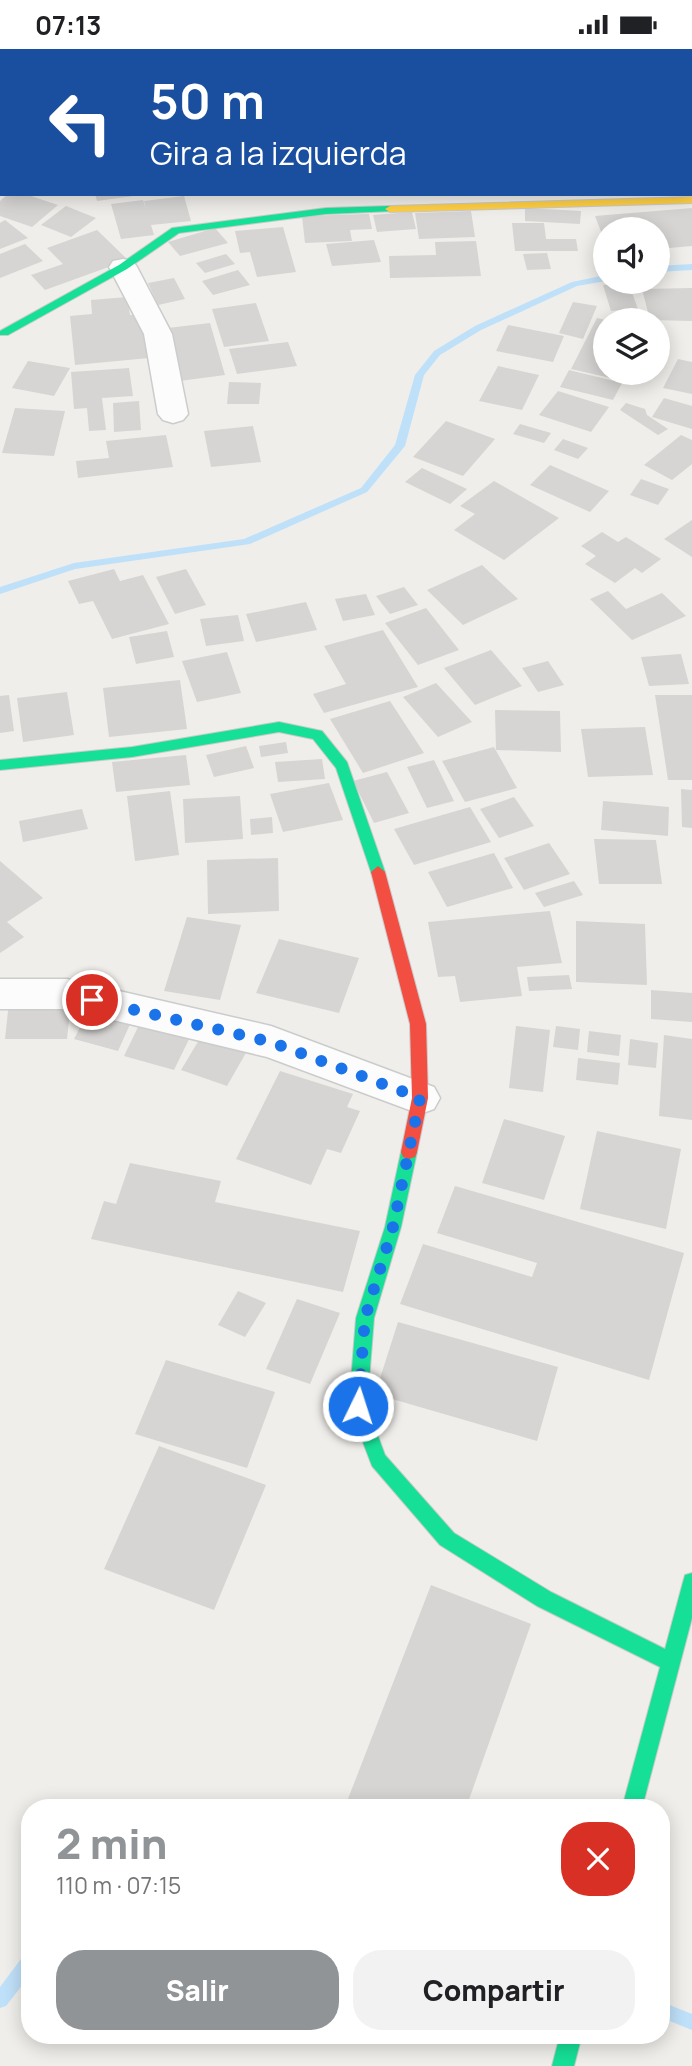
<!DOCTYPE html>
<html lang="es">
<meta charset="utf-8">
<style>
:root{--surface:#fff;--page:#f2f2f2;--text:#202124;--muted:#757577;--accent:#919496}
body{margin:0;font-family:Manrope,sans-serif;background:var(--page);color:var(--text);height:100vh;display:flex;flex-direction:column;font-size:26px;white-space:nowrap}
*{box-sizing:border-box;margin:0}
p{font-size:23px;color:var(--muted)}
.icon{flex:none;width:38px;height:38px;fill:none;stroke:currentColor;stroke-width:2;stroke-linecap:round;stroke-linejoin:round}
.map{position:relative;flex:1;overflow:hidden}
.details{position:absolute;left:21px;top:1750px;width:649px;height:245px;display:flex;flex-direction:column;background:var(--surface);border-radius:28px;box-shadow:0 4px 18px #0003}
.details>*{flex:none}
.top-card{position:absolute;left:0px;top:0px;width:693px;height:147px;box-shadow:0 4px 18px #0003;background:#1a4fa0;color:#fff;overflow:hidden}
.fabs{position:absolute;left:593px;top:168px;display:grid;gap:14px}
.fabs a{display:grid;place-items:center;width:77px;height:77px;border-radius:50%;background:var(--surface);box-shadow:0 4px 18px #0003;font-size:35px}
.pin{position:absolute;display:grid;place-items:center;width:60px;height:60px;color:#fff;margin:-30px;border:4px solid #fff;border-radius:50%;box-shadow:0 2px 7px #0007}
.me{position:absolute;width:77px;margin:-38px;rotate:4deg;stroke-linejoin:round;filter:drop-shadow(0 0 5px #0008)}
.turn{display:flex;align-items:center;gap:24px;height:147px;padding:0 35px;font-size:32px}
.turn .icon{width:91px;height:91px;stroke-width:2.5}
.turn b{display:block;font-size:49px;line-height:60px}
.round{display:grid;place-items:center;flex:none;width:74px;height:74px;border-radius:28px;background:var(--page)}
.summary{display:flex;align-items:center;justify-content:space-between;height:119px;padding:0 35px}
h1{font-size:42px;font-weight:800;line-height:52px;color:var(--accent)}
.primary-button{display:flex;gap:14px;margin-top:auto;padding:14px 35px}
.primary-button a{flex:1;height:80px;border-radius:28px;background:var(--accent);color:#fff;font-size:28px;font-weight:800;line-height:80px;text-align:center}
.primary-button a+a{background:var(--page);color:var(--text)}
.status{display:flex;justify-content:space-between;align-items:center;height:49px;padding:0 35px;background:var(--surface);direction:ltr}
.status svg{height:19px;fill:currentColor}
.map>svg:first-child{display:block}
</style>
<div class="status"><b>07:13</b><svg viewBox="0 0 49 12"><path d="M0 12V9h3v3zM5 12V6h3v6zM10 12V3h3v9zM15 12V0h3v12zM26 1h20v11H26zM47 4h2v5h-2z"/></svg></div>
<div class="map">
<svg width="692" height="2017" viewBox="0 0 692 2017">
<rect width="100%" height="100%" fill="#efeeea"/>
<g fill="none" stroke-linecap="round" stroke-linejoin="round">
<g fill="#bfe0f9" fill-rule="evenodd">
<polygon points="692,215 692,221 658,223 658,217"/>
<polygon points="606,226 606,232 577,237 481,281 440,306 424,326 405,397 367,443 250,495 75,520 0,545 0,538 74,514 244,490 361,439 395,396 415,326 434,302 475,277 572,233"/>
<polygon points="30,1904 30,1926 6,1957 0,1959 0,1938 24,1906"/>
<polygon points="662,1953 692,1965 692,1981 662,1969"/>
</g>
</g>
<g fill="#d6d5d3">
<polygon points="8,145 25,145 58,156 32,178 0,167 0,152"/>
<polygon points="95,145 133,145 133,147 97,152"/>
<polygon points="184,147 191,172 151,176 154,186 121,190 111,155 143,151 146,160 144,152"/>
<polygon points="66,157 96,169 71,188 41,176"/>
<polygon points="525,159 581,162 580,175 525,172"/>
<polygon points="692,159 692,197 658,200 658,180 606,180 605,193 595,167"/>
<polygon points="471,162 475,188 419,190 415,164"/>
<polygon points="412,163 416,180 377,183 373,166"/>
<polygon points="369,165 372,180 350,181 352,192 305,194 302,167"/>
<polygon points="5,171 28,189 0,200 0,174"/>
<polygon points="512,174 544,174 546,190 576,190 578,202 515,202"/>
<polygon points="283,178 296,223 257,228 250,203 240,204 235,182"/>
<polygon points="215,179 228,194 180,207 168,193"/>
<polygon points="97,181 128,211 45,241 31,226 63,215 47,199"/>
<polygon points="374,191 381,213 332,217 326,195"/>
<polygon points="476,192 481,227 390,229 389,207 436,206 435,193"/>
<polygon points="25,195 43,212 0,229 0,205"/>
<polygon points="547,204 551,220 527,221 523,205"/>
<polygon points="226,205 235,215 205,224 196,214"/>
<polygon points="238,221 250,236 213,246 202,232"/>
<polygon points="174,229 185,250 158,256 148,234"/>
<polygon points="635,234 637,241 631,241 642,271 626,271 622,261 611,262 603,236"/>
<polygon points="692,239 692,272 650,271 642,240"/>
<polygon points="127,248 130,266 142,265 149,309 75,316 70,267 92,265 91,251"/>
<polygon points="573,253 597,257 583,290 559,284"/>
<polygon points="256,254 269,292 224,298 212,260"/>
<polygon points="597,269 606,271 606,324 628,324 624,332 571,320"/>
<polygon points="210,274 225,326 172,333 159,280"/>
<polygon points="508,276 564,287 553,313 496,302"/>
<polygon points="288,293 297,317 237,325 229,300"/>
<polygon points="678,310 692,313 692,345 663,339"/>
<polygon points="28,312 70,319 54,347 12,339"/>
<polygon points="498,317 539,326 522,361 479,352"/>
<polygon points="129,319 133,347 102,349 106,381 89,382 87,359 74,360 71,323"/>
<polygon points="569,321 622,334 613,351 560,338"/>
<polygon points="229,333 261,334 259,355 227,355"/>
<polygon points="558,342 609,358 591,383 539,366"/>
<polygon points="664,349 692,357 692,380 652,368"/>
<polygon points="139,352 141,381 114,383 113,354"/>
<polygon points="626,354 645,360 647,366 668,380 658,386 620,361"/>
<polygon points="15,359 65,362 54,407 2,404"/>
<polygon points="446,372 495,390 463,427 413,408"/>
<polygon points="520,375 551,384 544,394 513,385"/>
<polygon points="253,377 261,413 211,418 204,382"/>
<polygon points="166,386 173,418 78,429 76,412 109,409 106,392"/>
<polygon points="681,386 692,391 692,415 672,431 644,416"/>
<polygon points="563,390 588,399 578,410 554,401"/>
<polygon points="550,416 609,442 590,463 530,436"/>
<polygon points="422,419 467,440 450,455 405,433"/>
<polygon points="641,430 669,440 658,456 630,446"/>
<polygon points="494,432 559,469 504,511 454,481 475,465 460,457"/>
<polygon points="692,471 692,508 664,490"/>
<polygon points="602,483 618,493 626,488 661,510 642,524 635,519 615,534 585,515 596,507 581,497"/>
<polygon points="482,516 518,550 463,576 427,541"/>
<polygon points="114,520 120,532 143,526 169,575 112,590 93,552 79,555 68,532"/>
<polygon points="186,520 206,556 175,565 156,528"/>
<polygon points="404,538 418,556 390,565 376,547"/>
<polygon points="608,542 626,560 662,544 686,567 632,591 590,550"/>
<polygon points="366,545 375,566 343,572 335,550"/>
<polygon points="306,553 317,581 256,593 246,565"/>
<polygon points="426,559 459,601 418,616 385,574"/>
<polygon points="238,566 244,592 206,597 200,570"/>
<polygon points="383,581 418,638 324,664 313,645 346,635 324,597"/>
<polygon points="167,582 174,608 136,615 129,588"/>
<polygon points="491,601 522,637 475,656 444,619"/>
<polygon points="227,603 241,644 197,653 182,612"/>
<polygon points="681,605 689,635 649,637 641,608"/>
<polygon points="548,612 564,636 538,643 522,619"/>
<polygon points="180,631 187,680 109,688 103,639"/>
<polygon points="436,634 472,673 438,688 403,648"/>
<polygon points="67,643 74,686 23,693 17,649"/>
<polygon points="9,646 14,682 0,684 0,647"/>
<polygon points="655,646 692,646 692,731 668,731"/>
<polygon points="390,652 424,704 363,724 330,670"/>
<polygon points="495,661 560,662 561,703 496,701"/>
<polygon points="645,678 653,726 588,728 581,680"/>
<polygon points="286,693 288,704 261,708 259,697"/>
<polygon points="246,697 254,719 214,728 206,706"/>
<polygon points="494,698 517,739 465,753 442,712"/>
<polygon points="186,706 190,736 116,743 112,713"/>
<polygon points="322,710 325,730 278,733 275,713"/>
<polygon points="434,711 454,752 427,759 407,718"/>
<polygon points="387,723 409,764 374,774 353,732"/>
<polygon points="329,734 343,771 283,783 270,745"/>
<polygon points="681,740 692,741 692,779 682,778"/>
<polygon points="170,742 179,806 135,812 127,747"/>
<polygon points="240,747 243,790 185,794 183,750"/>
<polygon points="514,748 534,777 499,789 480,760"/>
<polygon points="603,752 669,758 668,787 601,781"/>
<polygon points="470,758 491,793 414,816 394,780"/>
<polygon points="82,760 88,780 23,793 19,772"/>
<polygon points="272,768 273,784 251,786 250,770"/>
<polygon points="594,790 656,791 662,835 599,835"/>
<polygon points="549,794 570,825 524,841 504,809"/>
<polygon points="494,804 513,839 447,858 428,823"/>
<polygon points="278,809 279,862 208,865 207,811"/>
<polygon points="0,812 43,849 7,873 24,888 0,904"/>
<polygon points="574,832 583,846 544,858 535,844"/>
<polygon points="550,862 562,914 517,918 522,947 460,953 455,927 438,928 428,873"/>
<polygon points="187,868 241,876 220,951 164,942"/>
<polygon points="576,872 645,875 647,936 576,933"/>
<polygon points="279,890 359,909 339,964 256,944"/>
<polygon points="569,926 572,940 529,942 527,928"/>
<polygon points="651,941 692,944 692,973 651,970"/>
<polygon points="9,953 71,953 67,990 5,990"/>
<polygon points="89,961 131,973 118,1002 74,990"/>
<polygon points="142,970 192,984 174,1021 124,1007"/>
<polygon points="516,977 550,981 543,1043 509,1039"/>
<polygon points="556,977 580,980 578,1001 553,998"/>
<polygon points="589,982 621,986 619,1007 587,1003"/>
<polygon points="202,986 247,1002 227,1037 181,1021"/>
<polygon points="664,986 692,990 692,1071 659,1067"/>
<polygon points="630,990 658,994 656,1019 628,1016"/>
<polygon points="578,1009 620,1014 618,1036 576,1031"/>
<polygon points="280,1022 353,1045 347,1058 360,1062 341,1104 327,1100 311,1136 236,1110"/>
<polygon points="504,1070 565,1087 544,1151 482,1134"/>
<polygon points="597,1082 681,1100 666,1180 580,1160"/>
<polygon points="130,1114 221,1132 215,1153 360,1182 343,1243 91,1190 104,1152 116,1155"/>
<polygon points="455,1137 684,1204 649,1331 400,1255 423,1195 532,1228 537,1214 437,1184"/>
<polygon points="238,1242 266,1254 245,1288 218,1276"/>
<polygon points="297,1250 340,1264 310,1335 266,1320"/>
<polygon points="398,1273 558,1318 537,1392 375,1345"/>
<polygon points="166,1311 275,1343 247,1419 135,1385"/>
<polygon points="159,1397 266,1436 214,1561 104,1520"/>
<polygon points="431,1536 531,1575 466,1759 355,1759 346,1755"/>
</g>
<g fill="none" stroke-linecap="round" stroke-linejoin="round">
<defs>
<g id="street">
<polygon points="123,210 133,212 137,218 172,285 188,365 183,371 173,374 163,371 158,365 144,285 109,218 113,212"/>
<polygon points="0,930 67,930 271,977 434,1038 440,1049 434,1060 420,1065 267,1008 67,960 0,960"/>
</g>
<g id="fast">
<polygon points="390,157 394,158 394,162 326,165 179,184 127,220 8,286 0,286 0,282 119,216 172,179 326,159"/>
<polygon points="279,673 322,682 347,713 385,823 383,827 373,827 371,823 336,719 313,690 279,683 132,708 0,721 0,711 132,698"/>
<polygon points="409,1096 415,1098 417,1103 401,1178 374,1269 367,1357 385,1406 454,1484 551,1543 665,1600 683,1533 685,1526 692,1524 692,1569 642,1759 622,1759 660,1618 537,1557 440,1496 372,1417 349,1357 356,1269 385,1178 401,1103 403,1098"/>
<polygon points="560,1986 582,1986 574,2017 552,2017"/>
</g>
<polygon id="slow" points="692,148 692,154 390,163 385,160 390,157"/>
<polygon id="jam" points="378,817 385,823 426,975 428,1049 417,1103 415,1108 409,1110 403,1108 401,1103 412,1049 410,975 371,823"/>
</defs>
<use href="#street" stroke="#cbcccc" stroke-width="3"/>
<use href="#fast" stroke="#cacacb" stroke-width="2"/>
<use href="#slow" stroke="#cacacb" stroke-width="2"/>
<use href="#jam" stroke="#cacacb" stroke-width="2"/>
<use href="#street" fill="#fdfcfc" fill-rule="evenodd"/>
<use href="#fast" fill="#16e098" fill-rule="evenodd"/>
<use href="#slow" fill="#ffcf43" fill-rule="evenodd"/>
<use href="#jam" fill="#f24e42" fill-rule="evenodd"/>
</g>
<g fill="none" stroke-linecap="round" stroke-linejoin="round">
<polyline stroke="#1a73e8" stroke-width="12" stroke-dasharray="0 21.6" points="92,951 271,993 420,1049 393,1178 365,1269 358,1357"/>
</g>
</svg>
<div class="fabs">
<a><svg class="icon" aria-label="sound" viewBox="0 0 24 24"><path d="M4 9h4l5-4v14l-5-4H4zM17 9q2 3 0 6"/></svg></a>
<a><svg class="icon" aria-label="layers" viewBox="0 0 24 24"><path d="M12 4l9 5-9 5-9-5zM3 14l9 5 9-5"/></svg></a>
</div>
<div class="pin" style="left:92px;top:951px;background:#d93025"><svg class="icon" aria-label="arrive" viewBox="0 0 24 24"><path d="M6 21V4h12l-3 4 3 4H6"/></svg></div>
<svg class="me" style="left:358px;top:1357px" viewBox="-20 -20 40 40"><circle r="17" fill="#1a73e8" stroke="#fff" stroke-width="3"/><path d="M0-11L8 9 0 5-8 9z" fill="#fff"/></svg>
<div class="top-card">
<div class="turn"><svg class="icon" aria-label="left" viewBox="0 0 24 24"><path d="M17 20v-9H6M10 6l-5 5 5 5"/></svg><div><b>50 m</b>Gira a la izquierda</div></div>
</div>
<section class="details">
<div class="summary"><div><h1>2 min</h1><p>110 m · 07:15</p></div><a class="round" style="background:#d93025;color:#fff"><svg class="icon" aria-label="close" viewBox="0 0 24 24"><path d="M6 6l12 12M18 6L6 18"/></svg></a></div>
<div class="primary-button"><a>Salir</a><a>Compartir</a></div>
</section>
</div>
